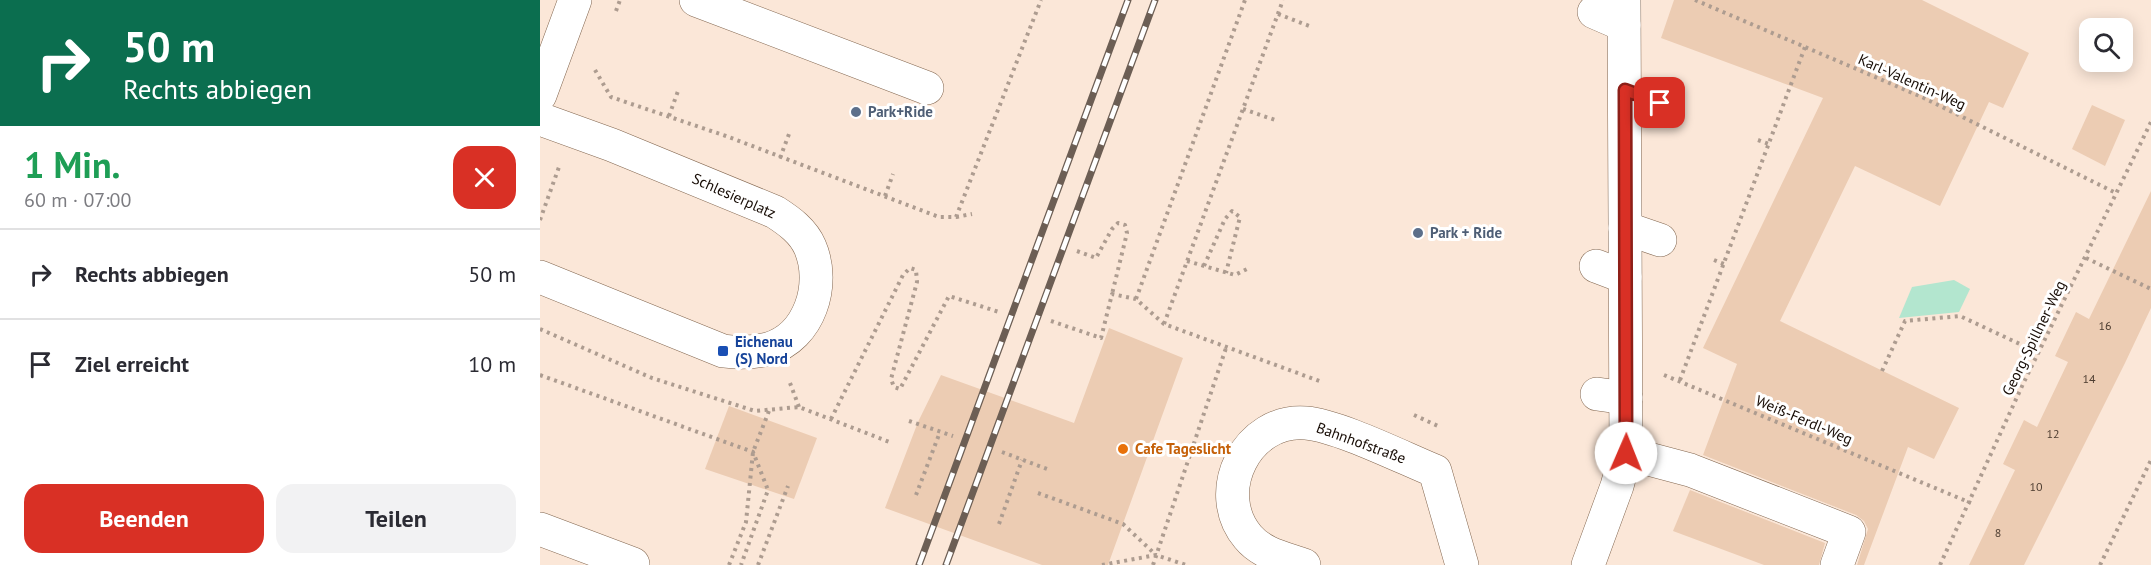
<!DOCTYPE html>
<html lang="de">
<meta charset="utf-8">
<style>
:root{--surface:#fff;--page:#f2f2f3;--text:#2b2b33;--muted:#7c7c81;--line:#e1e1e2;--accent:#d93025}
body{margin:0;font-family:"PT Sans",sans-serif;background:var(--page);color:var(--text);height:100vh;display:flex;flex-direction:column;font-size:22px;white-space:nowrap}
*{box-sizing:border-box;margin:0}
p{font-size:20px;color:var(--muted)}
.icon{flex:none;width:33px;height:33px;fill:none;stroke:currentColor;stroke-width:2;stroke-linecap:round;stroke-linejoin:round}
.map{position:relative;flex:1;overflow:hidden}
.side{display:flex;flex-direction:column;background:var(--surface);width:540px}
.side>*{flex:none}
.banner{background:#0b6e4f;color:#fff;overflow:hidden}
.fabs{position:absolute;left:1539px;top:18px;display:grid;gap:12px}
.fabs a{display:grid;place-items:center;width:54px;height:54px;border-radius:12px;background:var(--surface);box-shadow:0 3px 15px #0003;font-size:30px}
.pin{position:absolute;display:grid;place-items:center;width:51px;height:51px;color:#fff;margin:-26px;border-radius:12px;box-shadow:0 3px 9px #0006}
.me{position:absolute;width:66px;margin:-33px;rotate:1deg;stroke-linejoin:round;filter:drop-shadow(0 0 4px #0008)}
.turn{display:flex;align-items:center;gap:21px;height:126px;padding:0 24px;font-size:27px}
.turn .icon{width:78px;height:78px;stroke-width:2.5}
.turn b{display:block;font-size:42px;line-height:51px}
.round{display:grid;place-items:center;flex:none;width:63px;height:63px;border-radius:18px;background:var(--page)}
.head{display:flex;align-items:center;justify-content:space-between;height:102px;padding:0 24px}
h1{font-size:36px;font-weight:600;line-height:45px;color:#1e9e55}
.cta{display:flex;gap:12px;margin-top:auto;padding:12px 24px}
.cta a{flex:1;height:69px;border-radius:18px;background:var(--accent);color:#fff;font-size:24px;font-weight:600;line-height:69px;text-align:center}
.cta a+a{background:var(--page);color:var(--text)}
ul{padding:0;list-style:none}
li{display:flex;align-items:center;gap:18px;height:90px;padding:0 24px;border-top:2px solid var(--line)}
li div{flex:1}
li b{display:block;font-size:22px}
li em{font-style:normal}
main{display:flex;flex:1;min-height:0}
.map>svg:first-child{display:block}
</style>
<main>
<section class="side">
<div class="banner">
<div class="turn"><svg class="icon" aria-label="right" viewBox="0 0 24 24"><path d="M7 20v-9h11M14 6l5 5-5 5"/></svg><div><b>50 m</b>Rechts abbiegen</div></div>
</div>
<div class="head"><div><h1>1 Min.</h1><p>60 m · 07:00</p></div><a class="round" style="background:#d93025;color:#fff"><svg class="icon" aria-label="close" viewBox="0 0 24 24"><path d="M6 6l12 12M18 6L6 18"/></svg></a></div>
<ul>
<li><svg class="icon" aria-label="right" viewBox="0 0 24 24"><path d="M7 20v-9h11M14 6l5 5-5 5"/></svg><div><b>Rechts abbiegen</b></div><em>50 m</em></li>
<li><svg class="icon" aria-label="arrive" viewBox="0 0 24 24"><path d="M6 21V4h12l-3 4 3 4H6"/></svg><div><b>Ziel erreicht</b></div><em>10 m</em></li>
</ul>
<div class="cta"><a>Beenden</a><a>Teilen</a></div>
</section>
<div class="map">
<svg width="1611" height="565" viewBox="0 0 1611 565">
<rect width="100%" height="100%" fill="#fbe7d8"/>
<polygon fill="#b3e6cf" points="1414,280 1430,289 1419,312 1359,318 1372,287"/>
<g fill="#ecccb3">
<polygon points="1134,0 1382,0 1489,53 1463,108 1449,102 1400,206 1315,166 1240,321 1419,408 1394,459 1368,447 1324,565 1317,565 1328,529 1324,521 1316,515 1163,455 1197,364 1163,348 1283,98 1121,38"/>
<polygon points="1552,105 1585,120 1565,166 1532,149"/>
<polygon points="1611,191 1611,308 1585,363 1484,565 1429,565 1475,470 1463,464 1484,420 1497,427 1528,362 1515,356 1536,312 1549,319"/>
<polygon points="569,328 643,358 568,565 502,565 345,508 378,422 401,375 534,423"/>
<polygon points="189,406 277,438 254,499 165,469"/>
<polygon points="1150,490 1285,543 1279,565 1224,565 1133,531"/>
</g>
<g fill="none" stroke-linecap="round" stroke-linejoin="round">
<defs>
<g id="minor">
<polyline points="156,0 387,88"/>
<polyline points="1054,12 1084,25"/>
<polyline points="1085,90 1120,103"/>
<polyline points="0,95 35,0"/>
<path d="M0,119L72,145L235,212C249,221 263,231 270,247C286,284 270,337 228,349C212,353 199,353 183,351L0,277"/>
<polyline points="1085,228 1120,240"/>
<polyline points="1056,266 1085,277"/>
<polyline points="1057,394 1086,398"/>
<polyline points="1086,453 1150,470 1309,532 1297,565"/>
<polyline points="0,529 93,564"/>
<path d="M764,565C744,558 722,554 708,537C670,492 707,418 766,423C799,426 861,457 895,471L922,565"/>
<polyline points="1048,565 1077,486 1086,453 1084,0"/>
</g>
</defs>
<use href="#minor" stroke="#836750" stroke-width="34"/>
<g stroke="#ad9c90" stroke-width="4" stroke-dasharray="3 4.5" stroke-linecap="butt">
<polyline points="1155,0 1382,97 1576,193"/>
<polyline points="76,11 80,0"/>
<polyline points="738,14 772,27"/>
<polyline points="55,70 71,97 186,136 399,217 416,217 501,0"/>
<polyline points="703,109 738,121"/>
<polyline points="129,116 138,91"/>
<polyline points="1218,140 1229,144"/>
<polyline points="240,158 249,134"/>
<polyline points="345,196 353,174"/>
<polyline points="416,217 432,214"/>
<polyline points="0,220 19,167"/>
<polyline points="537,251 556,258 572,229 578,223 585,225 587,233 572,294"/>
<polyline points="1546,258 1611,289"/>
<polyline points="1174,260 1184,264"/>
<polyline points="647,261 695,275 709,268"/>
<polyline points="664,266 685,219 692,211 700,217 686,273"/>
<polyline points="596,299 705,0"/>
<polyline points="511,321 561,338 572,294 596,299 624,324 782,382"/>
<polyline points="624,324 743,0"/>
<polyline points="0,329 112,378 215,411 259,407 352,443"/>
<polyline points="1342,371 1365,321 1420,316 1499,353"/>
<polyline points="0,375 213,452 228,490 201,565"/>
<polyline points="1124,375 1431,503"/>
<polyline points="1140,380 1265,47"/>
<polyline points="250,383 259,407"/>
<polyline points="874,415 900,427"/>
<polyline points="291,419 363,275 370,268 376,270 377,282 351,379 354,387 360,389 409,296 459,312"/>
<polyline points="369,421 413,436"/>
<polyline points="462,452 507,469"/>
<polyline points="498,493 583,524 616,555"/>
<polyline points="376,495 400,432"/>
<polyline points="459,524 482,460"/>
<polyline points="189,565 206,522 213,452 229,411"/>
<polyline points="218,565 248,486"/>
<polyline points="562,565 616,555 646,565"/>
<polyline points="613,565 686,348"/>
<polyline points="1400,565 1483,384 1611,122"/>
<polyline points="1560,565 1611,460"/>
</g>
<use href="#minor" stroke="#fff" stroke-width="33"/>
<defs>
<g id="rail">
<polyline points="379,565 588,0"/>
<polyline points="406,565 615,0"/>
</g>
</defs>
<use href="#rail" stroke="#6c5e54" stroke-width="7"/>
<use href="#rail" stroke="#fff" stroke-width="4.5" stroke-dasharray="14" stroke-linecap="butt"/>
</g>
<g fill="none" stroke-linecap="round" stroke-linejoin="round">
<defs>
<polyline id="route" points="1086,453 1085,90 1120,103"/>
</defs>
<use href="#route" stroke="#8d1f18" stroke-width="15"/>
<use href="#route" stroke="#d93025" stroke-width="10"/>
</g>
<g fill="#5c6f8a" stroke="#fff" stroke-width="2">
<circle cx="316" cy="112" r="6"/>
<circle cx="878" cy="233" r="6"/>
</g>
<rect fill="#1a4fb4" stroke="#fff" stroke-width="2" x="177" y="345" width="12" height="12" rx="3"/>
<circle fill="#e8710a" stroke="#fff" stroke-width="2" cx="583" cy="449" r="6"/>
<g text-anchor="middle" stroke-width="6" stroke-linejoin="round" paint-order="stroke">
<g font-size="12" fill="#4c3c30">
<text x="1565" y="330">16</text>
<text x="1549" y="383">14</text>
<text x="1513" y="438">12</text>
<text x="1496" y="491">10</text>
<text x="1458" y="537">8</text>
</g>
<g font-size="15" fill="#170c05" stroke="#fff">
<text transform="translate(1372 82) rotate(24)" y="5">Karl-Valentin-Weg</text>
<text transform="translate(194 196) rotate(24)" y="5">Schlesierplatz</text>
<text transform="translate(1494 338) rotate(-64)" y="5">Georg-Spillner-Weg</text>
<text transform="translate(1264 420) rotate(23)" y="5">Weiß-Ferdl-Weg</text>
<text transform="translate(821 443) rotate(20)" y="5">Bahnhofstraße</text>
</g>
<g font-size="15" font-weight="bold" fill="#4e5e75" stroke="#fff" text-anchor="start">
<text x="328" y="117">Park+Ride</text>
<text x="890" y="238">Park + Ride</text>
</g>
<g font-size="15" font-weight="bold" fill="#164399" stroke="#fff" text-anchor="start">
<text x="195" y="347">Eichenau<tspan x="195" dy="17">(S) Nord</tspan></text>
</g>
<g font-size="15" font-weight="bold" fill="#c56008" stroke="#fff" text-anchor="start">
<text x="595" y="454">Cafe Tageslicht</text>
</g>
</g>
</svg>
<div class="fabs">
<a><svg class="icon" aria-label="search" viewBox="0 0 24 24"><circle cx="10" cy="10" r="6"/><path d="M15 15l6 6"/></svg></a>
</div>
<div class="pin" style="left:1120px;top:103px;background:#d93025"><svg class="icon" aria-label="arrive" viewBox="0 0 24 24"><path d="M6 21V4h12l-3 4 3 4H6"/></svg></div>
<svg class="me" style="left:1086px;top:453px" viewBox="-20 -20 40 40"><circle r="19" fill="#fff"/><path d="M0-13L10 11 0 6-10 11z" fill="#d93025"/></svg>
</div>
</main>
